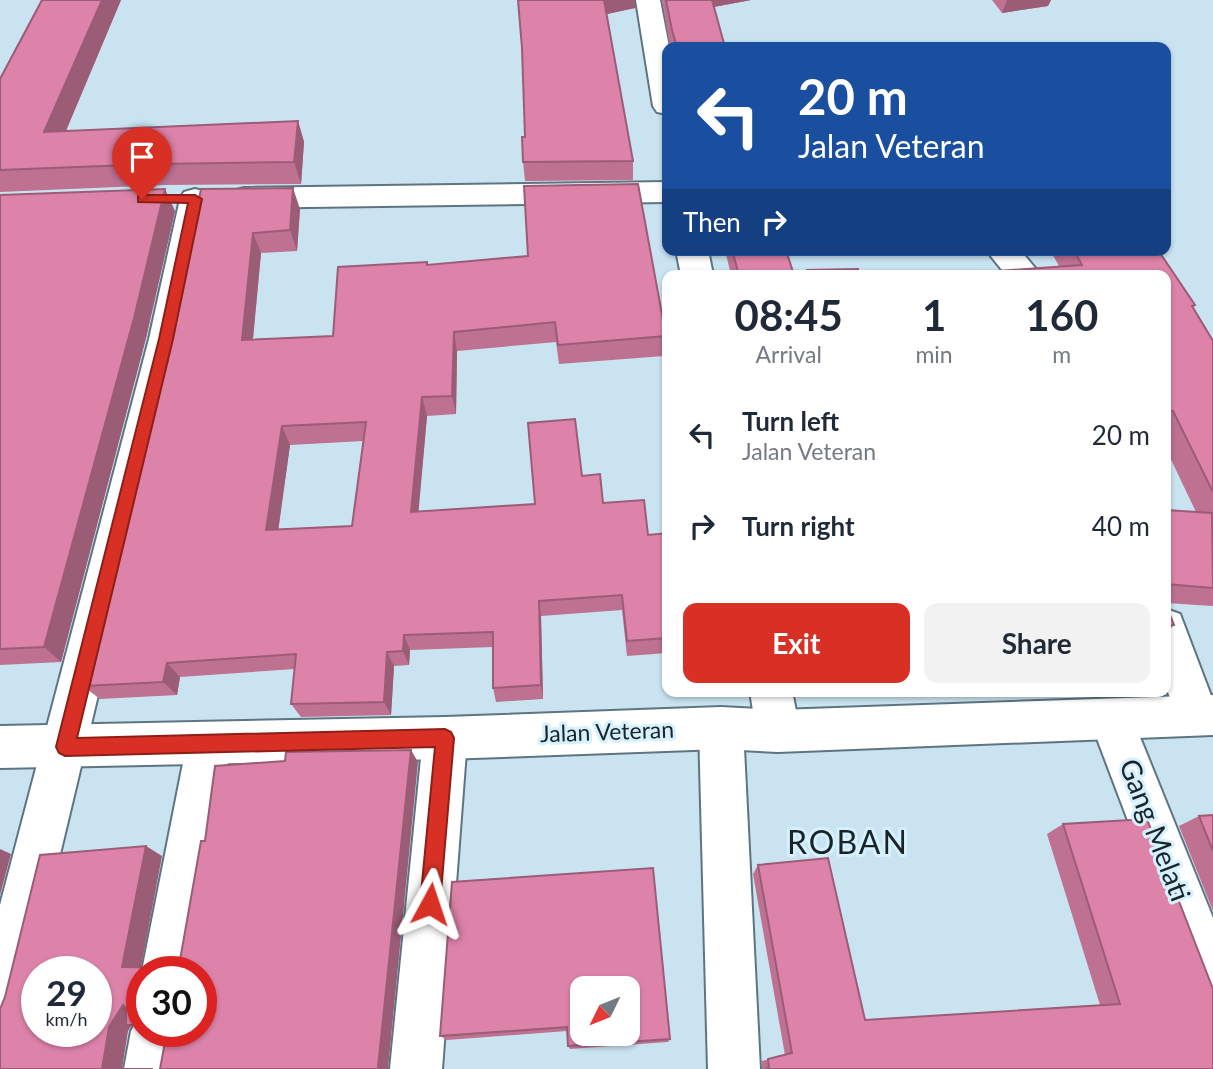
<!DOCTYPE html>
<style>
:root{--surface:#fff;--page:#f2f2f3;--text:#1f2937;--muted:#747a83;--accent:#d93025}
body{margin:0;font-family:Lato,sans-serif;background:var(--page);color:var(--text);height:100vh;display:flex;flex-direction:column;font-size:26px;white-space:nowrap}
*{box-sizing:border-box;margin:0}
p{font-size:23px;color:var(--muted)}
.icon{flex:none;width:38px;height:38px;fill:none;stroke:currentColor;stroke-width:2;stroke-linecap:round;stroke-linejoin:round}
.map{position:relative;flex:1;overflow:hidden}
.side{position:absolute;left:662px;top:270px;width:509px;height:427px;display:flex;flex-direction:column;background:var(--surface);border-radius:14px;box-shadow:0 2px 5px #0004}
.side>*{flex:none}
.hud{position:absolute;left:662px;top:42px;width:509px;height:214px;border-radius:14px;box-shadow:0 2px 5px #0004;background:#1a4fa0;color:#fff;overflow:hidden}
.needle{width:46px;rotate:227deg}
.buttons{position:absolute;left:570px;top:976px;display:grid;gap:14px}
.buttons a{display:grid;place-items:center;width:70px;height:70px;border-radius:14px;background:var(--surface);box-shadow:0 2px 5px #0004;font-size:35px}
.speed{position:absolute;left:21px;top:956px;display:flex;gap:14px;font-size:35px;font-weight:700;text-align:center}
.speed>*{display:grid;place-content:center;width:91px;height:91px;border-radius:50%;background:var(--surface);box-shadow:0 2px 5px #0004;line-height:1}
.speed small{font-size:18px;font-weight:400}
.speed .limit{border:10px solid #d22;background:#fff;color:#111}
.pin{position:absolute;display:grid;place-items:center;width:60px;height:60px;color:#fff;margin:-72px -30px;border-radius:50% 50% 50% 0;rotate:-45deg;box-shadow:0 0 7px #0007}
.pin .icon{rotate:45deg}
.me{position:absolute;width:77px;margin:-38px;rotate:5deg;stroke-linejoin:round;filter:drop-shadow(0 0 5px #0008)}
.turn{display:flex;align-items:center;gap:24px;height:147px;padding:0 21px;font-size:32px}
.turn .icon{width:91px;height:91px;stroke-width:2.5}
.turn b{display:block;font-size:49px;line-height:60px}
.then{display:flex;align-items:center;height:66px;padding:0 21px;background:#0003;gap:14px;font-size:26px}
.eta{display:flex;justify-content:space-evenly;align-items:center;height:119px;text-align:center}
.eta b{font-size:42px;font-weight:700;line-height:49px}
.primary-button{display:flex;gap:14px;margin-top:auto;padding:14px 21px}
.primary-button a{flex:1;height:80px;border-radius:14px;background:var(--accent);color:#fff;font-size:28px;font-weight:700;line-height:80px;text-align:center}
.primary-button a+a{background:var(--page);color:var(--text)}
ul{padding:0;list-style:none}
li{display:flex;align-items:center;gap:21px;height:91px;padding:0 21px}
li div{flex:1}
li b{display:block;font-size:26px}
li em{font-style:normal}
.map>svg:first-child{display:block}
</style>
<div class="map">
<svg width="1213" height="1069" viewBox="0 0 1213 1069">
<rect width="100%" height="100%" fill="#c9e3f1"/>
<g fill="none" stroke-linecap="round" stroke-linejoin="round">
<defs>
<g id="street">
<polygon points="636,0 660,0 669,47 667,47 667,114 657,112 653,106"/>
<polygon points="667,182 667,202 244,208 233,205 229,198 233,191 244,188"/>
<polygon points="195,189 206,192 210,199 183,339 25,1001 18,1019 0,1026 0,905 149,339 180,199 184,192"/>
<polygon points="676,250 708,250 713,275 681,275"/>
<polygon points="986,250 1020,250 1041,275 1006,275"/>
<polygon points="1166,609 1180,614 1213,701 1211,728 1196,734 1181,728 1166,687"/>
<polygon points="750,691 792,691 800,731 793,746 778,752 763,746 756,731"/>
<polygon points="1112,699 1127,705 1213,918 1213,1005 1195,998 1090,720 1097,705"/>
<polygon points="721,707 736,713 743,728 760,1069 708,1069 699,728 706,713"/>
<polygon points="445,717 460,723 467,738 442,1069 390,1069 423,738 430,723"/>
<polygon points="209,722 225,728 231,743 192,971 142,971 187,743 193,728"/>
<polygon points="142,1012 142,1031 183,1031 176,1069 124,1069 131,1031"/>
</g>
<polygon id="secondary" points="1213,695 1213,735 778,752 721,749 445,759 0,768 0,726 445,717 721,707 778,710"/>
</defs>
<use href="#street" stroke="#5e7581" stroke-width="4"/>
<use href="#secondary" stroke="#5e7581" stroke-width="4"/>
<use href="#street" fill="#fff" fill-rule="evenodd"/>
<use href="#secondary" fill="#fff" fill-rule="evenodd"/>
</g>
<g fill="#be7191" fill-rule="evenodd">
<polygon points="42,0 121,0 66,131 298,121 304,142 301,184 164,185 0,192 0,79"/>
<polygon points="518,0 635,8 606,14 633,161 633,180 525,181 523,162 525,137 522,49"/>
<polygon points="662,0 751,0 714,7 725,47 670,47"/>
<polygon points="992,0 1051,0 1048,6 1002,13"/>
<path d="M201,189L300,209L297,251L261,253L253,339L333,336L428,265L666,336L664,356L559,364L556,342L457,351L456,414L427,416L418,512L535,504L582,476L603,503L648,535L667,533V653L627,656L622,610L541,616L543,699L496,702L493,688V647L410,650L409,665L394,666L391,715L301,717L291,704L295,669L180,677L177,695L100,699L83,686L175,320ZM363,441L352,526L278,529L290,445Z"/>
<polygon points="0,195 175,211 146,338 61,662 0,665"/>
<polygon points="725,250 786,250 794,275 731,275"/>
<polygon points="1050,250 1158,250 1195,305 1193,308 1213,341 1213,606 1166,603 1166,510 1196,512 1166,449 1166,275 1059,266"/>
<polygon points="1166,605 1174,625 1166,633"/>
<polygon points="1213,815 1213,911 1179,826 1199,816"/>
<polygon points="1063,824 1213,1069 762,1069 762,1061 785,1055 753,874 758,865 865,1020 1100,1005 1047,834"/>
<polygon points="452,882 670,1039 668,1042 570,1049 568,1046 567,1031 447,1040 440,1036"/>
</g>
<g fill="#9b5c76">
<polygon points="102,0 121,0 56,154 44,132"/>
<polygon points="603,0 635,0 635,8 603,15"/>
<polygon points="708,0 751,0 708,8"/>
<polygon points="1007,0 1051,0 1048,6 1002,13"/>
<polygon points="298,121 304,142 301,184 294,162"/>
<polygon points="293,188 300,209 297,251 290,230"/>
<polygon points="165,189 175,211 146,338 61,662 44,647"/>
<polygon points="253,233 261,253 251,359 242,340"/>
<polygon points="454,332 457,351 456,414 452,396"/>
<polygon points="422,397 427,416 417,529 411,512"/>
<polygon points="282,426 290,445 276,547 266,530"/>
<polygon points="539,601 541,616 543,699 541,685"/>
<polygon points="404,635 410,650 409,665 403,651"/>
<polygon points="387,652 394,666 391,715 384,702"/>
<polygon points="167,663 180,677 177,695 163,682"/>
<polygon points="411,750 418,762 388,1069 385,1069 378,1067"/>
<polygon points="146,846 162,856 140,973 122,967"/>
<polygon points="0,849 11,854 0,895"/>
<polygon points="123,1005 142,1009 126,1025 131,1026 128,1031 122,1069 102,1069 109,1027"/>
</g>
<g fill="#dd83a9" stroke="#9b5c76" stroke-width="2" fill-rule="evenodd">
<polygon points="42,0 102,0 44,132 298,121 294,162 154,164 0,170 0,79"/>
<polygon points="518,0 604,0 633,161 523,162 522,137 525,137 522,48"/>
<polygon points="666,0 712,0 725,47 677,47 672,30"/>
<path d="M638,184L666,336L558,345L555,322L454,332L452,396L422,397L411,512L535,504L528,423L575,419L582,476L600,474L603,503L644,500L648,535L667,533V638L627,641L622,595L539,601L541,685L493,688V632L404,635L403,651L387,652L384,702L291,704L296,654L167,663L163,682L83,686L175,320L201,189L293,188L290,230L253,233L242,340L333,336L338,267L427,262V265L528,256L524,186ZM366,422L352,526L266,530L282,426Z"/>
<polygon points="165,189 134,318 44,647 0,649 0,195"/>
<polygon points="732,250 786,250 794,275 739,275"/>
<polygon points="1074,250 1158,250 1195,305 1192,306 1213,341 1213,492 1173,411 1166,411 1166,275 941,275 1082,265"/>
<polygon points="858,269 859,275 807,275 807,270"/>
<polygon points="1166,510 1212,513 1213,588 1166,584"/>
<polygon points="1166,605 1174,625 1166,626"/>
<path d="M411,750L378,1067L385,1069H160L167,1031H201V971H142V1025H126V1008L123,1005L109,1027L102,1069H153H0V1009L5,997L40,855L146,846L122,967L176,968L179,966L201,841H205L215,766L285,761L286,752ZM37,971H96V1031H37Z"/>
<polygon points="1213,815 1213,851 1199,816"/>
<polygon points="1147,819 1213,989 1213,1069 766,1069 769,1067 768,1059 792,1053 758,865 828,858 865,1020 1120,1004 1063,824"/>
<path d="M653,868L670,1039L568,1046L567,1027L440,1036L452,882ZM583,989H628V1034H583Z"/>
</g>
<polygon fill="#d93025" stroke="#8d1f18" stroke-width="2" points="142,195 195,195 202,199 173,339 77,738 445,729 451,732 454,738 440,904 437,911 430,913 423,911 420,904 435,747 65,756 59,753 56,747 159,339 188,203 138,202 138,196"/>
<g text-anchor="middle" stroke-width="6" stroke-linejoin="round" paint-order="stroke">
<g font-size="23" fill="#192328" stroke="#d6f1fe">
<text transform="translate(607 732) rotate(-2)" y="8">Jalan Veteran</text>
</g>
<g font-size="28" fill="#192328" stroke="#d6f1fe">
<text transform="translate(1155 830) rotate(69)" y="10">Gang Melati</text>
</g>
<g font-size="32" letter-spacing="2" fill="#192328" stroke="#d6f1fe">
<text x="848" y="854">ROBAN</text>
</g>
</g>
</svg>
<div class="buttons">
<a><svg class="needle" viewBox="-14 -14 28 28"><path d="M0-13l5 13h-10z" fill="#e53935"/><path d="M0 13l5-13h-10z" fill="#747a83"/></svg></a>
</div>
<div class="speed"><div>29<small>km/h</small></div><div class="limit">30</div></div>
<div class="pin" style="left:142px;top:199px;background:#d93025"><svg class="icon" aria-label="arrive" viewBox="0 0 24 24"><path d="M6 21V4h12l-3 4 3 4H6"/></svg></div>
<svg class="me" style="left:430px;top:904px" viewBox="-20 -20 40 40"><path d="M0-17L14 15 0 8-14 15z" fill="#d93025" stroke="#fff" stroke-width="4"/></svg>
<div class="hud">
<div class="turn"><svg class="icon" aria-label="left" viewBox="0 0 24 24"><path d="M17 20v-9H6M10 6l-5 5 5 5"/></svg><div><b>20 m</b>Jalan Veteran</div></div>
<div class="then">Then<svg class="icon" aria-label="right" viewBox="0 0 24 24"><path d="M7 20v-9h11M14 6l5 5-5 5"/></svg></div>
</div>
<section class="side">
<div class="eta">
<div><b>08:45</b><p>Arrival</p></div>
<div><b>1</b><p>min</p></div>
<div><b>160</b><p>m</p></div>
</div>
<ul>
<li><svg class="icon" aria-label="left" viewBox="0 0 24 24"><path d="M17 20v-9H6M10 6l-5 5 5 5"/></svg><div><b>Turn left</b><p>Jalan Veteran</p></div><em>20 m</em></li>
<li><svg class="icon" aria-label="right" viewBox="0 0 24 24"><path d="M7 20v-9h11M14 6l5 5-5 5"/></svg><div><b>Turn right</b></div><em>40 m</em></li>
</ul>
<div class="primary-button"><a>Exit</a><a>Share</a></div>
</section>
</div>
